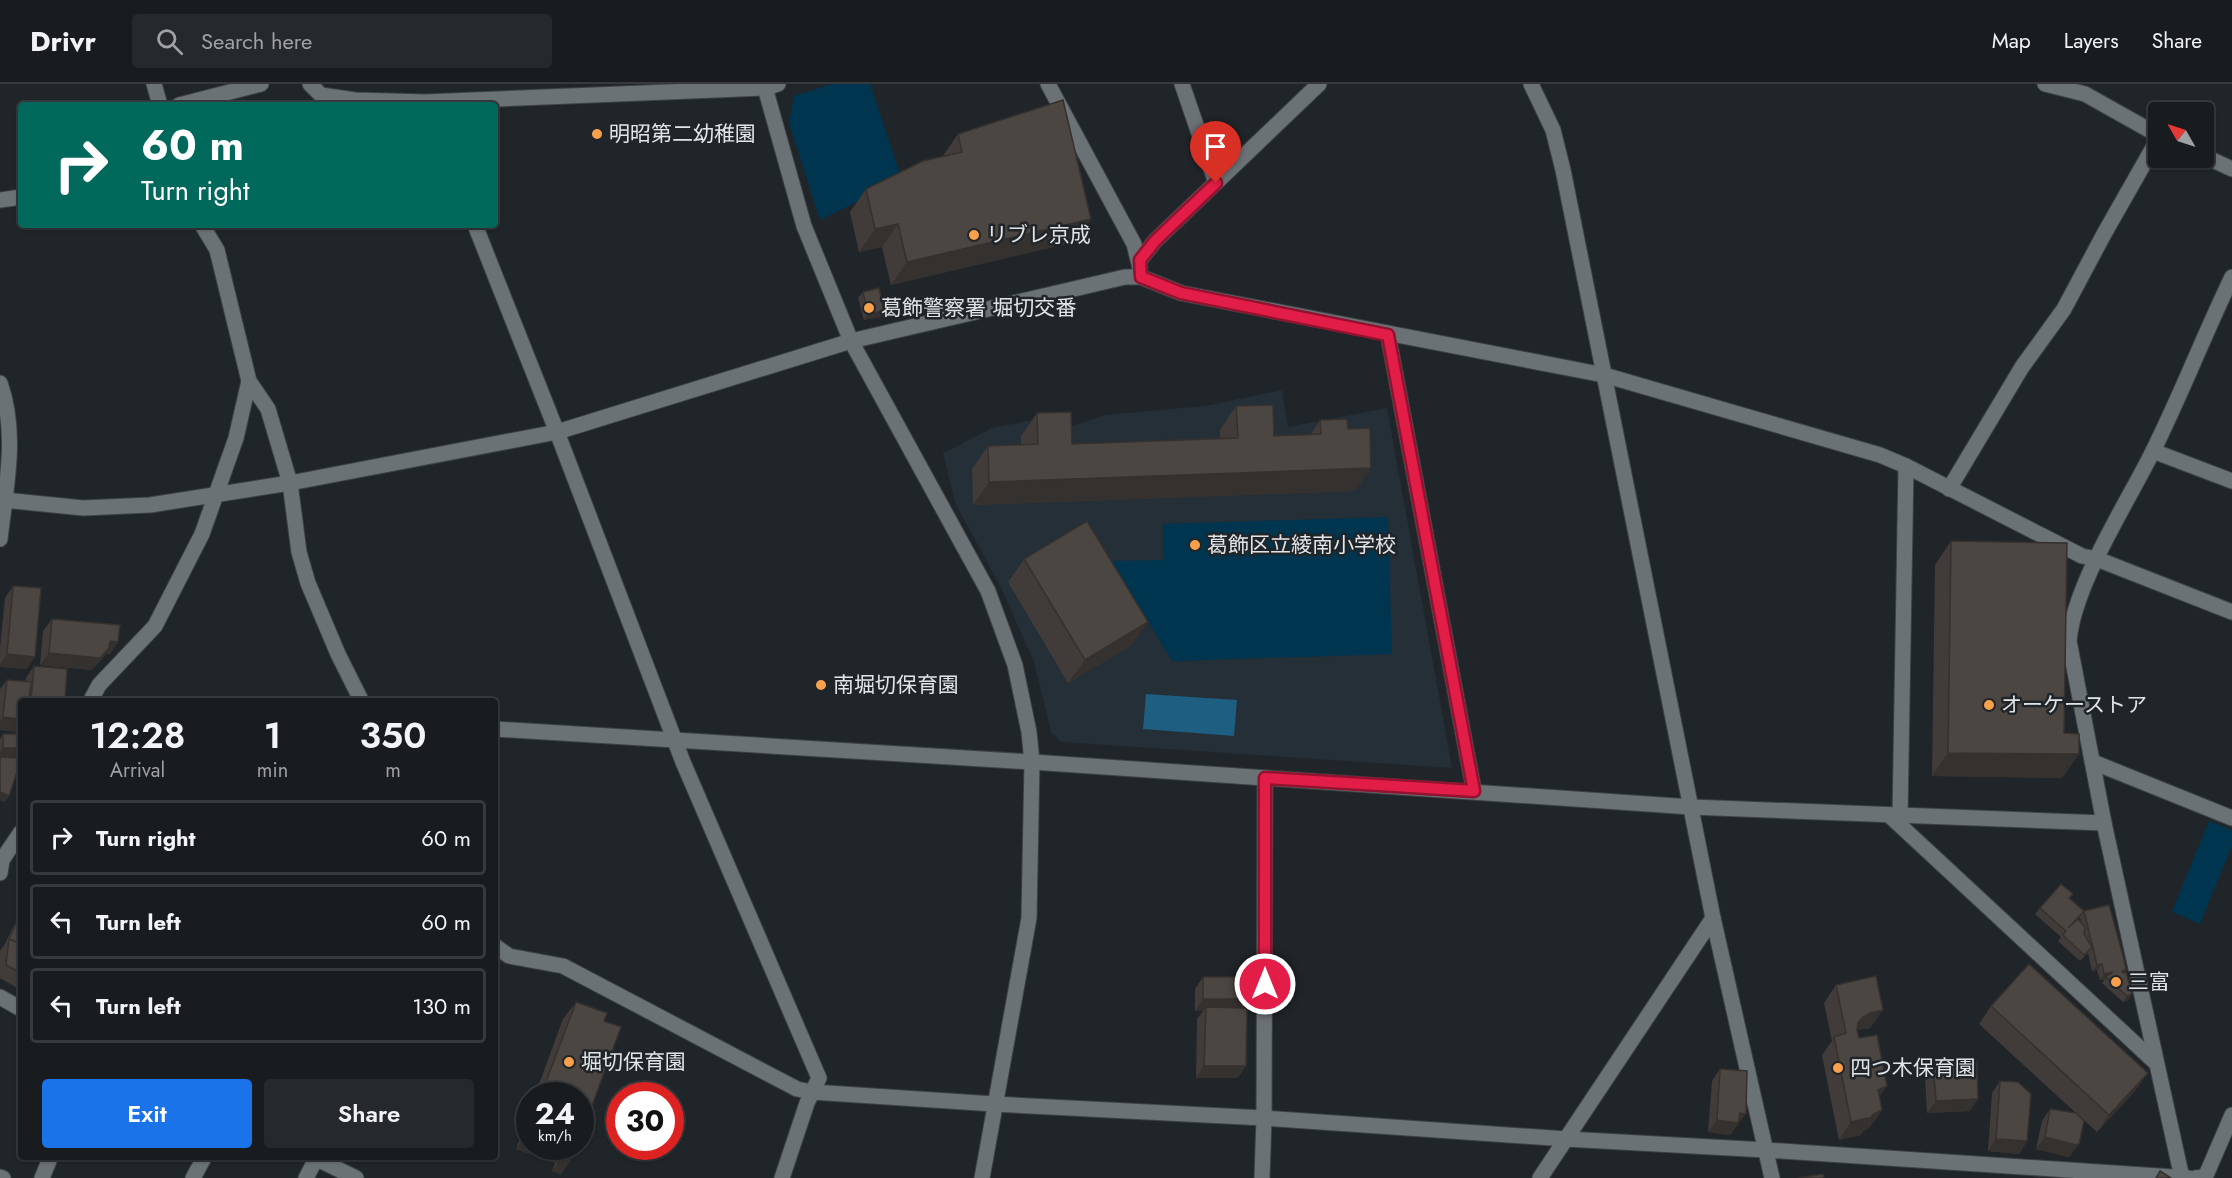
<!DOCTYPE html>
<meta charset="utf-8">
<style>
:root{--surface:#181c1f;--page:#25292c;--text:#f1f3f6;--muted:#9fa1a4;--line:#363a3d;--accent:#1a73e8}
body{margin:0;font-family:Jost,"Noto Sans JP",sans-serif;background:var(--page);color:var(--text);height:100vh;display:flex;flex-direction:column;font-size:22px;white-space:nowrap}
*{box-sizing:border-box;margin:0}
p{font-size:20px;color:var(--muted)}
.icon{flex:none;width:33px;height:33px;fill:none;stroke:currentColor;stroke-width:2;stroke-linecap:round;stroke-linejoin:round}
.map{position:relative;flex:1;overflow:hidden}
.side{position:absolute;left:18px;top:614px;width:480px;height:462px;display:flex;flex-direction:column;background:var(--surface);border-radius:6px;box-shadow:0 2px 4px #0004,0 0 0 2px var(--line)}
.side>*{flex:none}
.banner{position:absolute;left:18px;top:18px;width:480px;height:126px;border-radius:6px;box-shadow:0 2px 4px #0004,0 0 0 2px var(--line);background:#00695c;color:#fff;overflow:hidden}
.needle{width:39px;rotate:309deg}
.fabs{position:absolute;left:2148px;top:18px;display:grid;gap:12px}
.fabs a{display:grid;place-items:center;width:66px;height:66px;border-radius:6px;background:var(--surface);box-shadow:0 2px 4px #0004,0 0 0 2px var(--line);font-size:30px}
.speed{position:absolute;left:516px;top:998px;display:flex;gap:12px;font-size:30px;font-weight:700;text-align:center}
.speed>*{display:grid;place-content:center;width:78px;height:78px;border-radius:50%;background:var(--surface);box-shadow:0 2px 4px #0004,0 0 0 2px var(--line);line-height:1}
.speed small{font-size:15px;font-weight:400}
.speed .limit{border:9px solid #d22;background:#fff;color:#111}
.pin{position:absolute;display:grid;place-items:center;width:51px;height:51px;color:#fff;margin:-62px -26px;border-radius:50% 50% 50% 0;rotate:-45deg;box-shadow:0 0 6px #0007}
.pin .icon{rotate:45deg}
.me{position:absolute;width:66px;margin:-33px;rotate:0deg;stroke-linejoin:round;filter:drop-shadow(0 0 4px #0008)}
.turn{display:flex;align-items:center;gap:21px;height:126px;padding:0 24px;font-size:27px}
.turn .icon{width:78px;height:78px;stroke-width:2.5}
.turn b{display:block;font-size:42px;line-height:51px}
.eta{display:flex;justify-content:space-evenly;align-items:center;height:102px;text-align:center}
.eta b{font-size:36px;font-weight:600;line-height:42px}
.button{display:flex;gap:12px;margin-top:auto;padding:12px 24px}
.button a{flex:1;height:69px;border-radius:6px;background:var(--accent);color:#fff;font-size:24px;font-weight:600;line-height:69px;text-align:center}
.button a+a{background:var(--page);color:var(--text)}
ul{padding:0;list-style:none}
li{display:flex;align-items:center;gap:18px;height:75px;margin:0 12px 9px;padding:0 12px;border:3px solid var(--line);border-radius:6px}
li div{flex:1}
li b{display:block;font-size:22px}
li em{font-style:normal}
header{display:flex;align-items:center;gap:36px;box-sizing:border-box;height:84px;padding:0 30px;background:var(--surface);border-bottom:2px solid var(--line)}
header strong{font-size:28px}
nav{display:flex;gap:33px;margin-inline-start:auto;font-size:21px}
.search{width:420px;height:54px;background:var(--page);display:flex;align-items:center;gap:15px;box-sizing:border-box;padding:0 21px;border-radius:6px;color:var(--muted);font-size:22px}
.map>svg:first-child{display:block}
</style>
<header>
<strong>Drivr</strong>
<div class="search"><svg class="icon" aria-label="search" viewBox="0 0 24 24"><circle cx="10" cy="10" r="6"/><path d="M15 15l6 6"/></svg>Search here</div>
<nav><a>Map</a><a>Layers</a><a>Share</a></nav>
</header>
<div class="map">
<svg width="2232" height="1094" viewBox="0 0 2232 1094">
<rect width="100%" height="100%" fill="#202529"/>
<polygon fill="#242f37" points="1282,306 1288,343 1387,324 1452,684 1061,658 1051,648 1034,578 1001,504 955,419 943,369 992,344 1059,331 1065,345 1104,331 1205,322"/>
<g fill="#00354f">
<polygon points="831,0 870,0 902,96 820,136 789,39 794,12"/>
<polygon points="1388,433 1392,570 1172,577 1112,477 1164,476 1163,440"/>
<polygon points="2209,737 2232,746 2232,762 2200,840 2172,828"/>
</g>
<polygon fill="#1e5e81" points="1146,610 1237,616 1234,652 1143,645"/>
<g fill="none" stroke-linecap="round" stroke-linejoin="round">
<defs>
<g id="minor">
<polyline points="154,0 160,21"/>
<polyline points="310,0 321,11 355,16 425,18 765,4 778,0"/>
<polyline points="764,0 804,142 851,257 988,507 1015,581 1029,648 1032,678 1029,834 982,1094"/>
<polyline points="1048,0 1134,160 1140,184"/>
<polyline points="1182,0 1216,99"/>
<polyline points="1531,0 1553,46 1563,86 1713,834 1772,1094"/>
<polyline points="2045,0 2085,10 2158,51"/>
<polyline points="179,21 261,0"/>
<polyline points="2204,72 2232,85"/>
<polyline points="0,116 21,113"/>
<polyline points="202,141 217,166 249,297 268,325 290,399 299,468 308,499 338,570 361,616"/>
<polyline points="475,141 557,348 683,678 819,994 807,1019 782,1094"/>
<polyline points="1140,176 1155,157 1319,0"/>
<polyline points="1388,251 1474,707"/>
<path d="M0,299C18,349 6,403 0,455"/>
<polyline points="2153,367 2232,397"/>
<polyline points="1949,405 2022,283 2064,225 2104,150 2158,55"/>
<polyline points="4,416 83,424 150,421 290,399 557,348 851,257 1125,193 1141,193 1181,209 1604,291 1880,371 1906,382 2082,472 2097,475 2232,528"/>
<polyline points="91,616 99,601 155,542 202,450 236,354 249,297"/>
<polyline points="495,645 1032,678 1691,723 2104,739"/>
<polyline points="2093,678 2232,734"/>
<polyline points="1890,732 2156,979"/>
<polyline points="1900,733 1906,382"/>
<polyline points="0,789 2,776 21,748"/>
<polyline points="495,862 509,872 563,882 797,1005 812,1008 994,1020 1264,1034 1566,1055 1766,1066 2189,1094"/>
<polyline points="0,913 21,925"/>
<polyline points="311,1072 356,1094"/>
<polyline points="0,1093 3,1094"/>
<polyline points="42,1094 51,1072"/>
<polyline points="193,1094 205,1072"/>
<polyline points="306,1094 316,1075"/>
<polyline points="1262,1094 1264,1034 1265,694"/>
<polyline points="1540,1094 1713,834"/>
<path d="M2182,1094L2104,739L2069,557C2074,501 2126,421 2152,369C2181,311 2204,251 2232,193"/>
<polyline points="2195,1094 2203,1093 2207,1089 2232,1031"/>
</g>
</defs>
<use href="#minor" stroke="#3d4245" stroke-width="17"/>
<use href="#minor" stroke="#6b7276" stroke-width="15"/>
</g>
<g fill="#413c39" fill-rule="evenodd">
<polygon points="958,50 1091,135 1075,158 891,201 882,163 859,168 850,128 866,105 942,73"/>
<polygon points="863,208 880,233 864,236 858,214"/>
<polygon points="1236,322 1274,352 1311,350 1320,336 1348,345 1371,384 1355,407 973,421 972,385 988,362 1021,361 1021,352 1037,329 1072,360 1220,354 1220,346"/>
<polygon points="1951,457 2064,649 2079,670 2062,694 1932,692 1935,481"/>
<polygon points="1024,475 1132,561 1068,599 1008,498"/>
<polygon points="13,502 27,585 0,583 0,564 5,514"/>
<polygon points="52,535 118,558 110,570 106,570 101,576 91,586 40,581 43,547"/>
<polygon points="34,582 65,616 21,616 18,648 0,646 0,605 7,596 26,597 26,594"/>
<polygon points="3,650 5,718 0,716 0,655"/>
<path d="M2073,810L2070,814L2083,827L2124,889L2128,916L2123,918L2102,899L2105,895L2100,896L2097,886L2092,887L2088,869L2080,877L2058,857L2061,853L2035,830L2040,824ZM2080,833L2081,838H2075Z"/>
<polygon points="17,837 21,839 21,906 0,894 0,867 5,860 13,843"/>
<polygon points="1203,893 1250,915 1243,924 1238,994 1196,994 1197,935 1203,927 1195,927 1195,905"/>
<polygon points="1836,901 1870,944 1857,946 1859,954 1879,1014 1882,1026 1869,1044 1863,1047 1861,1051 1839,1056 1822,971 1832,957 1824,919"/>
<polygon points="576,918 580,1011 535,1011 563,935"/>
<polygon points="1991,922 2135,1007 2097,1048 2077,1030 2070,1072 2068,1073 2036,1065 2042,1037 2050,1025 2076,1029 1979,940"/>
<polygon points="1933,979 1970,1027 1927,1029 1925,992"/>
<polygon points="1720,985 1737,1042 1736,1042 1730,1051 1708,1048 1712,997"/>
<polygon points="2000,997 2027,1057 2019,1070 1988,1067 1992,1009"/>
<polygon points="530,1027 530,1062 578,1062 561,1090 552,1087 555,1079 516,1065"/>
</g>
<g fill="#35312e">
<polygon points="1091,135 1075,158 891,201 907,178"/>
<polygon points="898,140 882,163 859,168 875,145"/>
<polygon points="884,227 880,233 864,236 868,230"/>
<polygon points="1371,384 1355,407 973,421 989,398"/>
<polygon points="1148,538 1132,561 1068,599 1085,576"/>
<polygon points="110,557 118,558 110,570 106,570 101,576 91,586 40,581 49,569"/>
<polygon points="7,570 35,573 27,585 0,583 0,580"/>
<polygon points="3,633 21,635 21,643 18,648 0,646 0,637"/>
<polygon points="3,664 21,664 21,677 0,676 0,669"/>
<polygon points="1948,669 2079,670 2062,694 1932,692"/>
<polygon points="0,708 9,712 5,718 0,716"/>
<polygon points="2102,880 2097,886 2092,887 2097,881"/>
<polygon points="2113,888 2105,895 2100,896 2104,890"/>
<polygon points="2132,910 2128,916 2123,918 2127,912"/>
<polygon points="1203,915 1250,915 1241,928 1206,923 1203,927 1195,927"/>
<polygon points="1883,926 1870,944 1857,946 1858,939 1863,933 1870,929"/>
<polygon points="1204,982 1246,982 1238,994 1196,994"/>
<polygon points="2148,989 2135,1007 2097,1048 2109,1031"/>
<polygon points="1887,1002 1875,1020 1878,1006"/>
<polygon points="1978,1015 1970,1027 1927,1029 1936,1017"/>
<polygon points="1882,1026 1869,1044 1863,1047 1861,1051 1839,1056 1851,1038 1872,1031"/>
<polygon points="1740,1029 1746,1030 1730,1051 1708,1048 1717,1036"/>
<polygon points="528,1047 530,1048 530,1062 567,1062 555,1079 516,1065"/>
<polygon points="2045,1053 2079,1060 2070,1072 2068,1073 2036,1065"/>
<polygon points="1996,1055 2027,1057 2019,1070 1988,1067"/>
<polygon points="564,1069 574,1072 561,1090 552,1087"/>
</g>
<g fill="#4c4642" stroke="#35312e" stroke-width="1.5">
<polygon points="1063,16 1091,135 907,178 898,140 875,145 866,105 923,77 962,68 958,50"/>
<polygon points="879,204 884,227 868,230 863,208"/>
<polygon points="1273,321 1274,352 1321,350 1320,336 1347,335 1348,345 1370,344 1371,384 989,398 988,362 1038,360 1037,329 1071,328 1072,360 1238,354 1236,322"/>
<polygon points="1087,437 1148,538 1085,576 1024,475"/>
<polygon points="1951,457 2067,459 2064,649 2079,650 2079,670 1948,669"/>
<polygon points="13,502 41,504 35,573 7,570"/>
<polygon points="52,535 120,541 118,558 110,557 109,564 100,574 49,569"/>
<polygon points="34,582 67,585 65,616 31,616"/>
<polygon points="7,596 31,598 29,616 21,616 21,635 3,633"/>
<rect x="3" y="650" width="18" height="14"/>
<polygon points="0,673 21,674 21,676 9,712 0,708"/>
<polygon points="2061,800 2073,810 2069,814 2084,827 2068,844 2078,835 2085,843 2084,850 2092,863 2084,871 2063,851 2066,847 2040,824"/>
<polygon points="2109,821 2124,875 2126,886 2122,887 2123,889 2126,888 2132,910 2127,912 2106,893 2113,888 2104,890 2102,880 2097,881 2084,827"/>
<polygon points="17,837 21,839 21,860 9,855"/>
<polygon points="9,855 21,860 21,889 6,881"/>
<polygon points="2029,880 2148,989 2109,1031 1991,922"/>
<polygon points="1876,892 1883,926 1870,929 1863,933 1858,939 1857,946 1859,954 1877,951 1887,1002 1878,1006 1882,1026 1872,1031 1873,1033 1851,1038 1834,953 1846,949 1836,901"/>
<polygon points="1203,893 1249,893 1250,915 1203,915"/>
<polygon points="576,918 607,929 604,937 621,943 580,1054 580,1011 541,1011"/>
<polygon points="1206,923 1247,924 1246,982 1204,982"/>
<polygon points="1977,977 1978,1015 1936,1017 1933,979"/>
<polygon points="1720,985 1747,987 1746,1030 1740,1029 1738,1039 1717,1036"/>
<polygon points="2000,997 2018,998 2031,1010 2027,1057 1996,1055"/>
<polygon points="2050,1025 2076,1029 2084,1037 2079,1060 2076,1061 2045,1053"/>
<polygon points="567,1062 578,1062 574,1072 564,1069"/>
<polygon points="2160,1087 2171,1094 2156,1094"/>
<polygon points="1823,1090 1824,1094 1797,1094"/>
</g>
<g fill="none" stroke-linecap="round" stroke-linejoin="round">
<defs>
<polyline id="route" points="1216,99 1155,157 1140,176 1141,193 1181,209 1388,251 1474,707 1265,694 1265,900"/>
</defs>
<use href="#route" stroke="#92132f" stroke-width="15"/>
<use href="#route" stroke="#e11d48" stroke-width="10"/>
</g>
<g fill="#f8a04c" stroke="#202529" stroke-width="2">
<circle cx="597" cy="50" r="6"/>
<circle cx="974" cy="151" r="6"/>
<circle cx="869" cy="224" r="6"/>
<circle cx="1195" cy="461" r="6"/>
<circle cx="821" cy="601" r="6"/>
<circle cx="1989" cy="621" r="6"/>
<circle cx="2116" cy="898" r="6"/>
<circle cx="569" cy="978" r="6"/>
<circle cx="1838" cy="984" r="6"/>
</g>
<g text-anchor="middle" stroke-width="5" stroke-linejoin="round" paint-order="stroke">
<g font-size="21" fill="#e1e5e7" stroke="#202529" text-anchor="start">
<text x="609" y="57">明昭第二幼稚園</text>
<text x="986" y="158">リブレ京成</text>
<text x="881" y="231">葛飾警察署 堀切交番</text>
<text x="1207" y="468">葛飾区立綾南小学校</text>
<text x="833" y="608">南堀切保育園</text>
<text x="2001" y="628">オーケーストア</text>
<text x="2128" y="905">三富</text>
<text x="581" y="985">堀切保育園</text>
<text x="1850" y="991">四つ木保育園</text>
</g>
</g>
</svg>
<div class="fabs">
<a><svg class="needle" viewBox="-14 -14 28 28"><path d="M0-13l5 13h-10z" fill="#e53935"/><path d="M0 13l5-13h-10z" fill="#9fa1a4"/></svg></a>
</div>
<div class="speed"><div>24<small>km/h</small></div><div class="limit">30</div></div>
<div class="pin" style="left:1216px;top:99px;background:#d93025"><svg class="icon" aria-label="arrive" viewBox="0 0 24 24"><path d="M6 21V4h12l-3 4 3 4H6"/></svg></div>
<svg class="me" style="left:1265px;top:900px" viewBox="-20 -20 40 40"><circle r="17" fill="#e11d48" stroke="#fff" stroke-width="3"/><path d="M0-11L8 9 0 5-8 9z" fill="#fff"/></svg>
<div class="banner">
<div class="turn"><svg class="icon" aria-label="right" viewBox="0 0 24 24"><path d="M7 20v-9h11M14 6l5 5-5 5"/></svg><div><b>60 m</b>Turn right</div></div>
</div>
<section class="side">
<div class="eta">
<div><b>12:28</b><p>Arrival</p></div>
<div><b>1</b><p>min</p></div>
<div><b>350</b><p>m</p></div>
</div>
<ul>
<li><svg class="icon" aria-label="right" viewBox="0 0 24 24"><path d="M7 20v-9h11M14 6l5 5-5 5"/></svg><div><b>Turn right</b></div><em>60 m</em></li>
<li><svg class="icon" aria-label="left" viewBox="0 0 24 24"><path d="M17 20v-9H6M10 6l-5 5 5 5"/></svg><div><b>Turn left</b></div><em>60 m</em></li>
<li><svg class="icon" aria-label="left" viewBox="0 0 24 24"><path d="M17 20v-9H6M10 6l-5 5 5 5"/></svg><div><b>Turn left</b></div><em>130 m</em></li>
</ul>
<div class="button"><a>Exit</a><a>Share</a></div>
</section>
</div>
